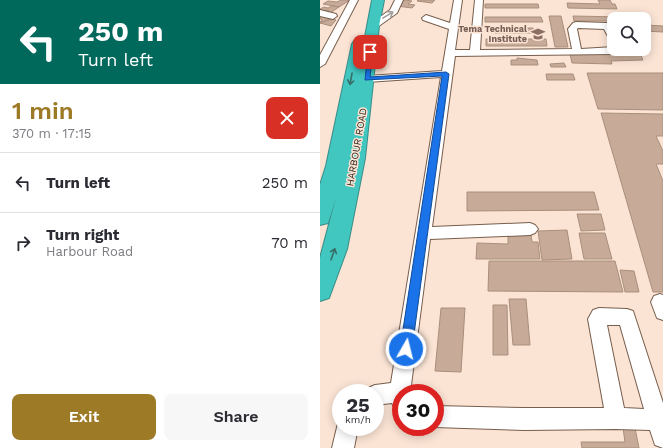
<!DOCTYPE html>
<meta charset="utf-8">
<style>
:root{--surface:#fff;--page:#f7f7f7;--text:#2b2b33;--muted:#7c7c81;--line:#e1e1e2;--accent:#9d7a25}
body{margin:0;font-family:"Work Sans",sans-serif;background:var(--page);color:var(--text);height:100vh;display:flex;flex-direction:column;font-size:15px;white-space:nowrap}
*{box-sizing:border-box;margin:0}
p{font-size:13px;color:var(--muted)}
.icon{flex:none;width:22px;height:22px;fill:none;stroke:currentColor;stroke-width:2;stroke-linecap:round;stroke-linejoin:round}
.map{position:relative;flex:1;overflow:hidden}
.details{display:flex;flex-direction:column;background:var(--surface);width:320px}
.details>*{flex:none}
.guide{background:#00695c;color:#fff;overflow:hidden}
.tools{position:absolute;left:287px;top:12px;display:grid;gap:8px}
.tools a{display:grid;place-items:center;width:44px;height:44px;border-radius:8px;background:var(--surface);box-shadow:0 2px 10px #0003;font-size:20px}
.speed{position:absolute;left:12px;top:384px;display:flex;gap:8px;font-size:20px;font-weight:700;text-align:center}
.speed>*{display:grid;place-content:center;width:52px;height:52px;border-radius:50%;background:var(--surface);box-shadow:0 2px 10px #0003;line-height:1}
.speed small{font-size:10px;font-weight:400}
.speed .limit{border:6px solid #d22;background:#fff;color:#111}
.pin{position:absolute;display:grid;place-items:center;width:34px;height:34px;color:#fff;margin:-17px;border-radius:8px;box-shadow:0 2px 6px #0006}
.me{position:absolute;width:44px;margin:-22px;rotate:8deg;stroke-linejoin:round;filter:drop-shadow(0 0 3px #0008)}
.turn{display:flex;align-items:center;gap:14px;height:84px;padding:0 12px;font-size:18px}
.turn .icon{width:52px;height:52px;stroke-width:2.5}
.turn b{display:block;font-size:28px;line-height:34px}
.round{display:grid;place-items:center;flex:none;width:42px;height:42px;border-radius:8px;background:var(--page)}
.head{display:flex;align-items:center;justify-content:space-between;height:68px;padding:0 12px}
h1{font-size:24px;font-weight:600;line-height:30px;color:var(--accent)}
.action{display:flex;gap:8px;margin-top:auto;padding:8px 12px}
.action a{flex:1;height:46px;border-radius:8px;background:var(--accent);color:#fff;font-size:16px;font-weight:600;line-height:46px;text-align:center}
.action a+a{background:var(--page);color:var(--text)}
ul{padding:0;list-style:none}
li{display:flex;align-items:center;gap:12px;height:60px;padding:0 12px;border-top:1px solid var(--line)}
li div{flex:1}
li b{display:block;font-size:15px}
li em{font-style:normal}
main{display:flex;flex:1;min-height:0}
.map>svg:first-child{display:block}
</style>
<main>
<section class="details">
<div class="guide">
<div class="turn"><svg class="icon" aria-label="left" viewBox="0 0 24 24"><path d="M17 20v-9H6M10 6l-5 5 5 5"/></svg><div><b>250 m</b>Turn left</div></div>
</div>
<div class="head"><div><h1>1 min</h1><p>370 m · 17:15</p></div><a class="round" style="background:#d93025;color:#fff"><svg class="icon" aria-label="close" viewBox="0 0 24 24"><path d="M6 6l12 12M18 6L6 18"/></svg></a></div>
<ul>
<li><svg class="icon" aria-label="left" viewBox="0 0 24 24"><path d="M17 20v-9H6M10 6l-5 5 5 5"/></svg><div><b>Turn left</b></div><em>250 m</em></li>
<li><svg class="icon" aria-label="right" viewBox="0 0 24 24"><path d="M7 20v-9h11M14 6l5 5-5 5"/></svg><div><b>Turn right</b><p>Harbour Road</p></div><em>70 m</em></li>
</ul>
<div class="action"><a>Exit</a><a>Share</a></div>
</section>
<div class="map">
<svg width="343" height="448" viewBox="0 0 343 448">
<rect width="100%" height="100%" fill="#fbe4d4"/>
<g fill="#c7ab98" stroke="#a98e7c">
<polygon points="21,0 30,0 19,7 3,4 8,1 17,2"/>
<polygon points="85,0 92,1 88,4 95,5 92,8 77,6"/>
<polygon points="98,0 115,0 112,3 97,1"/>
<polygon points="278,0 290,0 292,4 295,4 297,9 248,8 247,3 280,4"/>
<polygon points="165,4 218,4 219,8 165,8"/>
<polygon points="12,6 19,7 10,13 4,14 9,11 5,10 0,12 0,9 4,7 8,8"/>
<polygon points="0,14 3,15 1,16 11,18 6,21 0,22 2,20 0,19"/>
<polygon points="229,16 241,16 248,47 235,47"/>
<polygon points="253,16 302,17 303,19 294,19 294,24 293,21 254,21"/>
<polygon points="165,17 221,17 223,22 165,22"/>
<polygon points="11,19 16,20 11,26 0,23"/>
<polygon points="324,25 343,26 343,32 324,31"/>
<polygon points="175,28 213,28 214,33 175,33"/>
<polygon points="166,39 226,39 227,46 166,46"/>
<polygon points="305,49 318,49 323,60 291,61 292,64 252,63 250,54 307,54"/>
<polygon points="197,58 217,60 218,65 191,65 191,60 197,60"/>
<polygon points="244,63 246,67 231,67 230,64"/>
<polygon points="267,73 343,73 343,110 278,109"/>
<polygon points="226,74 253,74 255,80 227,80"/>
<polygon points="281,113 343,114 343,136 336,136 343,151 343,164 336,164 343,181 343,292 333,292"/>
<polygon points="147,192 274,192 279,210 147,211"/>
<polygon points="257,214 281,214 285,230 261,231"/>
<polygon points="247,230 252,259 222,260 218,231"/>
<polygon points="259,233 285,233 292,259 264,259"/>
<polygon points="188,235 211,235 212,242 218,242 220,259 156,259 157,243 188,244"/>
<polygon points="169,261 295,261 303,292 168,291"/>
<polygon points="300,270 314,271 319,292 305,292"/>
<polygon points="189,299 206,299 210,345 193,345"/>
<polygon points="173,305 187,305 188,355 173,355"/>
<polygon points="121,308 145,308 141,372 115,371"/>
<polygon points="303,428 315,428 319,448 262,448 261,442 305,442"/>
</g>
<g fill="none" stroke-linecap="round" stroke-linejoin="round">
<defs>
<g id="minor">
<polygon points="30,0 38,0 5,64 0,67 0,55"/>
<polygon points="75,0 83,0 77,13 56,28 50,28 49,26 50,24 70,10"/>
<polygon points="134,0 142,0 135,50 150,50 155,0 163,0 160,50 252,49 248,29 253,23 256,22 287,23 290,24 294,31 294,43 291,42 284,29 258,28 257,29 261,49 294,47 294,49 302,49 293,54 135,56 112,227 210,223 215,225 218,229 215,233 210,235 110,239 90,393 81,393 81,410 74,407 72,403 55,405 55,393 46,393 48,388 55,385 71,383 121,77 47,82 42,79 47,76 122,71 129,29 103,20 102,18 106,15 130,23"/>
<polygon points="0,10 16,14 17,16 13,19 0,16"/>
<polygon points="340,294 343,295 343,320 337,318 331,302 334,296"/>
<path d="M279,308L307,309L313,311L343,403V448L335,445L330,430L296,429L204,430L114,427H115V406L204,408H284L268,319L273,310ZM287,325H300L324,409L304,408Z"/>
<polygon points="19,419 21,419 21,427 38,427 34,448 12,448"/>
</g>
<polygon id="highway" points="52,0 64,0 59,26 45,158 27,249 9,298 0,301 0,258 16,198 8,223 0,225 0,185 6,166 32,44 34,41 39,40 44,42"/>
</defs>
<use href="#minor" stroke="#775e4d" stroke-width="2"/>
<use href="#highway" stroke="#3b8d87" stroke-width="2"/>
<use href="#minor" fill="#fff" fill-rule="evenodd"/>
<use href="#highway" fill="#41c6c0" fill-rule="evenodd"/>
</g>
<defs><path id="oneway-shaft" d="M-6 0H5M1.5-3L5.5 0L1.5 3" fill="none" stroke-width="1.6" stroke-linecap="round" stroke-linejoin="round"/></defs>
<use stroke="#a19c99" href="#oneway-shaft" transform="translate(68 15) rotate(-31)"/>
<g stroke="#376d66">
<use href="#oneway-shaft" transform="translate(31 79) rotate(100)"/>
<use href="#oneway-shaft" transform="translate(13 254) rotate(-71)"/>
</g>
<polygon fill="#1a73e8" stroke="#114b97" points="48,51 53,52 50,77 126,72 129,74 92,349 90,353 86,355 82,353 80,349 122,76 45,80"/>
<defs>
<symbol id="school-bare" viewBox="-9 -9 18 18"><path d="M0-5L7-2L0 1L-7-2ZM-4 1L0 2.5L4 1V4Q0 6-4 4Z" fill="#8d6e63" stroke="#fbe4d4" stroke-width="2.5" paint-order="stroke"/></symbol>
</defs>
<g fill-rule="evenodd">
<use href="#school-bare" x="208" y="24" width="20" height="20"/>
</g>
<g text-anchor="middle" stroke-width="3" stroke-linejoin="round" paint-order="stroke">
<g font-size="9" font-weight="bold" fill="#785e54" stroke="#fbe4d4" text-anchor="end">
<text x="207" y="32">Tema Technical<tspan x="207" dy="10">Institute</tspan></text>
</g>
<g font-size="10" fill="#2f241d" stroke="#fbe4d4">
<text transform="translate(36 147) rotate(-80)" y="4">HARBOUR ROAD</text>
</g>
</g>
</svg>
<div class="tools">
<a><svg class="icon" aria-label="search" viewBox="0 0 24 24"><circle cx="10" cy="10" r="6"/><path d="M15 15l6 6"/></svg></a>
</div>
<div class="speed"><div>25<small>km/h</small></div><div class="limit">30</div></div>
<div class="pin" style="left:50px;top:52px;background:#d93025"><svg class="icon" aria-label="arrive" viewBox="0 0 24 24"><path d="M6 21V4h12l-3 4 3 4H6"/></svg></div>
<svg class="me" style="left:86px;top:349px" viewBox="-20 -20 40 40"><circle r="17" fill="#1a73e8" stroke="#fff" stroke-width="3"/><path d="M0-11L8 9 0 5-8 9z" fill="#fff"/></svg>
</div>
</main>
